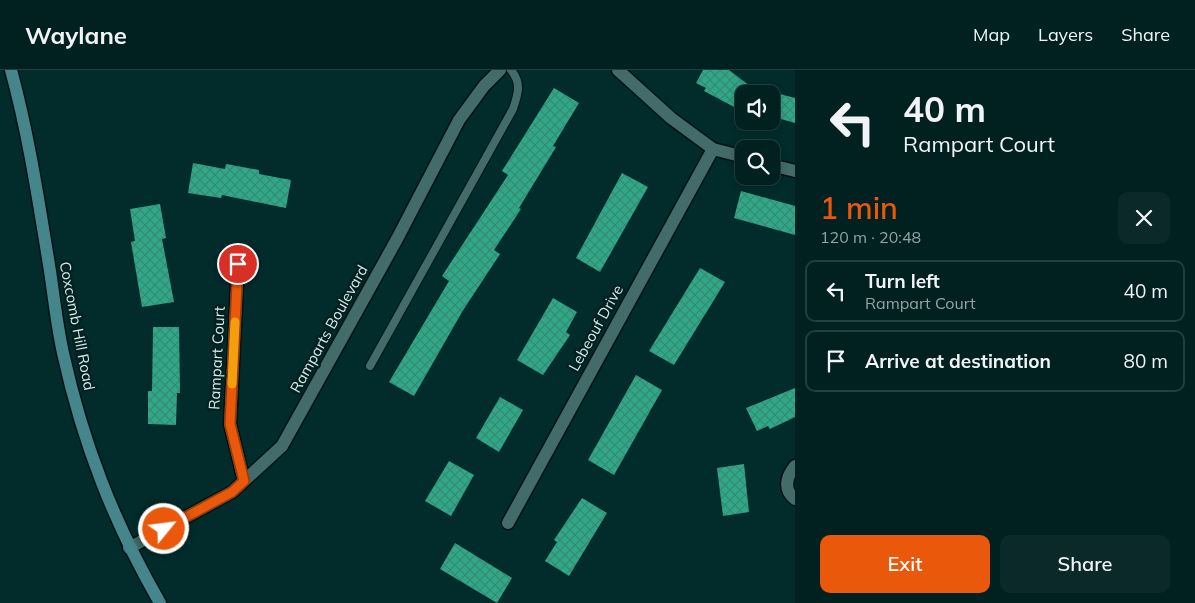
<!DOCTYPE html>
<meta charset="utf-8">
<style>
:root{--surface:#012120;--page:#0b2929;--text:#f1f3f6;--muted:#96a3a5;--line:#233e3e;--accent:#ea580c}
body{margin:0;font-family:Mulish,sans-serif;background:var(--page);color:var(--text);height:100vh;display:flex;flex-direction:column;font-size:19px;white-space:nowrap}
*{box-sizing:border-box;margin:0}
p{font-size:16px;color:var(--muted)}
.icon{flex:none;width:28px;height:28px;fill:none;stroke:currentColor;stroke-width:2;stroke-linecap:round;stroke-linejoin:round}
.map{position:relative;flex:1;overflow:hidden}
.sheet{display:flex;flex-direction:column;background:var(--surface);width:400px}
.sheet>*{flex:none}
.banner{background:#012120;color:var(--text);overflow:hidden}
.buttons{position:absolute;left:735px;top:15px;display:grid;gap:10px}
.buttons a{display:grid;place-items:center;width:45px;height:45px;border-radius:10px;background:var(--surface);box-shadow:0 2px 8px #0003,0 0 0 1px var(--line);font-size:25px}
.pin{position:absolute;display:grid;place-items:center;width:42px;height:42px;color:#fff;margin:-21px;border:2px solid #fff;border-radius:50%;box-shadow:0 1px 5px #0007}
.me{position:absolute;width:55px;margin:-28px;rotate:61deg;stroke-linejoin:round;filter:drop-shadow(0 0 4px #0008)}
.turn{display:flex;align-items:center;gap:18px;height:105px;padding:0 25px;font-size:22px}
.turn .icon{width:65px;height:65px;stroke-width:2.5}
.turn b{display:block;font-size:35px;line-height:42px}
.round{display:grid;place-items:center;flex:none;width:52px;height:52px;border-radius:10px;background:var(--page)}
.summary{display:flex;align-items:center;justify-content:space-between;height:85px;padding:0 25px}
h1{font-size:30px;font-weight:600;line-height:38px;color:var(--accent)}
.primary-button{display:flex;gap:10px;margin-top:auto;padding:10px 25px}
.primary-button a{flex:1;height:58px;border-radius:10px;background:var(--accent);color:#fff;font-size:20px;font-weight:600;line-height:58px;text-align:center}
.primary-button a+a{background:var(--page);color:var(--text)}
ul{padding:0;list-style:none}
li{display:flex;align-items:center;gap:15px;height:62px;margin:0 10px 8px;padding:0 15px;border:2px solid var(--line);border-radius:10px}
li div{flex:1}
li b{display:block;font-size:19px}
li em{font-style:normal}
header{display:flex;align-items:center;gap:30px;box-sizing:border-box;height:70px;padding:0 25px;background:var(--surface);border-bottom:1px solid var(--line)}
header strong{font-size:24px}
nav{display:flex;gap:28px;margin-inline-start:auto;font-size:18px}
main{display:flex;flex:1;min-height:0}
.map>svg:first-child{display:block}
</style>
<header>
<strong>Waylane</strong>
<nav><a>Map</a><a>Layers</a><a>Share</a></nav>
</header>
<main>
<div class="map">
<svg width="795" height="533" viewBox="0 0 795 533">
<defs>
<pattern id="building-cross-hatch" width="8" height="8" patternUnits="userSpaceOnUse" patternTransform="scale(1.25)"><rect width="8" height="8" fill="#30a888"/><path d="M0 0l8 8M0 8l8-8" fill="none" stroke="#358b74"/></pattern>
</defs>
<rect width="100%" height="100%" fill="#012c2b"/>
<g fill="url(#building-cross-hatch)">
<polygon points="703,0 729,0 750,16 744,24 738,39 704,21 706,18 696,13"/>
<polygon points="554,18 579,33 553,76 556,77 519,138 521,139 494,180 500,184 462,242 414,326 389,312 449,211 442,206 508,105 502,101"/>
<polygon points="780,24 795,28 795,53 774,47"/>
<polygon points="193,93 225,99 226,94 259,100 259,104 291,110 286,138 222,125 221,128 188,123"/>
<polygon points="622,103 648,117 600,202 576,188"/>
<polygon points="741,121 795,136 795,165 734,148"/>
<polygon points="160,134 166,168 162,169 174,232 142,237 131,172 135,171 130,139"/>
<polygon points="700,198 725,212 674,295 649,281"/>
<polygon points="553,228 577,242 566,262 570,265 543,305 517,290"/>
<polygon points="153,257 179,257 180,323 177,323 176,355 148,354 148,321 152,321"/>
<polygon points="636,305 662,320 614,405 588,390"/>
<polygon points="795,318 795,347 770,359 768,356 757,361 746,338"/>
<polygon points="500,327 523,340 499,382 476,368"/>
<polygon points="449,391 474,405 451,446 425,431"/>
<polygon points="744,394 749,442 723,446 717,398"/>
<polygon points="582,428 607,443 569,506 545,491 557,472 554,470"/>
<polygon points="455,473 512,508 497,533 440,499"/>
</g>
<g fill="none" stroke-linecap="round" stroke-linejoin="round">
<defs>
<path id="lane" d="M370,296L513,39C518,24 522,13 511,0"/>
<g id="street">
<polyline points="618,0 671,48 713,79 744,87"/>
<polyline points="771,95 795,101"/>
<polyline points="238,194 230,354 244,411"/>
<path d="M795,396C786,407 783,420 795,429"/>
<polyline points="508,453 713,79"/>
<polyline points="129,478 232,422 282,376 397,169 459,50 484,16 500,0"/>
</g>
<path id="secondary" d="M11,0C29,66 39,134 50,201C54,228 57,256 63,283C83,374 114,453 160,533"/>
</defs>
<use href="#lane" stroke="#011212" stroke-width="10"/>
<use href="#street" stroke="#011212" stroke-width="15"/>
<use href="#secondary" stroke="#011212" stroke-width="15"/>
<use href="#lane" stroke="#426b69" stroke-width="8"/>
<use href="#street" stroke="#426b69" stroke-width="12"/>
<use href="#secondary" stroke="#44868c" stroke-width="12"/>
</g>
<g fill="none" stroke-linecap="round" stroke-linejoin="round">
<defs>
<polyline id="route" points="164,459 232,422 244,411 230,354 238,194"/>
</defs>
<use href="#route" stroke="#983908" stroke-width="12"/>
<use href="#route" stroke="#ea580c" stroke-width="9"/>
<polyline stroke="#f59e0b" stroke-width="9" points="232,314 235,252"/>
</g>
<g text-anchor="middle" stroke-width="5" stroke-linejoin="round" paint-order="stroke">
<g font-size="15" fill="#d5eae9" stroke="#022120">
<text transform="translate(77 256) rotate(79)" y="5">Coxcomb Hill Road</text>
<text transform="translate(596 258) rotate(-61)" y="5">Lebeouf Drive</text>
<text transform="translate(329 259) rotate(-61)" y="5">Ramparts Boulevard</text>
<text transform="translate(217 288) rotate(-87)" y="5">Rampart Court</text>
</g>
</g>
</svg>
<div class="buttons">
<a><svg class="icon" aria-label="sound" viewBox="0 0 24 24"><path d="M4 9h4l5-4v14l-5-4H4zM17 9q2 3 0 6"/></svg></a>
<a><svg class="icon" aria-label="search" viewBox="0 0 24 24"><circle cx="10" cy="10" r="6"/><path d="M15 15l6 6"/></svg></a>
</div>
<div class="pin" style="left:238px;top:194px;background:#d93025"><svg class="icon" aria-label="arrive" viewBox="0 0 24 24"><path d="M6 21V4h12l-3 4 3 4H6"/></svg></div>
<svg class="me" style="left:164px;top:459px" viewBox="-20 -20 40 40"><circle r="17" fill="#ea580c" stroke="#fff" stroke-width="3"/><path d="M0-11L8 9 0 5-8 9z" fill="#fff"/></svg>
</div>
<section class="sheet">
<div class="banner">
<div class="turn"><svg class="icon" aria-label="left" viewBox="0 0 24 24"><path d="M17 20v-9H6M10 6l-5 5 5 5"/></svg><div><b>40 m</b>Rampart Court</div></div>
</div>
<div class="summary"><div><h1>1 min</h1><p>120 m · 20:48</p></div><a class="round"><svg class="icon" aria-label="close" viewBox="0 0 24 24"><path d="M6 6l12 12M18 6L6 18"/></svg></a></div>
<ul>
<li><svg class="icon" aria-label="left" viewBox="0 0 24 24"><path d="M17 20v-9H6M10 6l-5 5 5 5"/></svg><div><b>Turn left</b><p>Rampart Court</p></div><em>40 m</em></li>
<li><svg class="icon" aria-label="arrive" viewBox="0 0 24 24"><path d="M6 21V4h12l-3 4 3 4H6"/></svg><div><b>Arrive at destination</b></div><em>80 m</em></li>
</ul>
<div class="primary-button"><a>Exit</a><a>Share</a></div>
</section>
</main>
